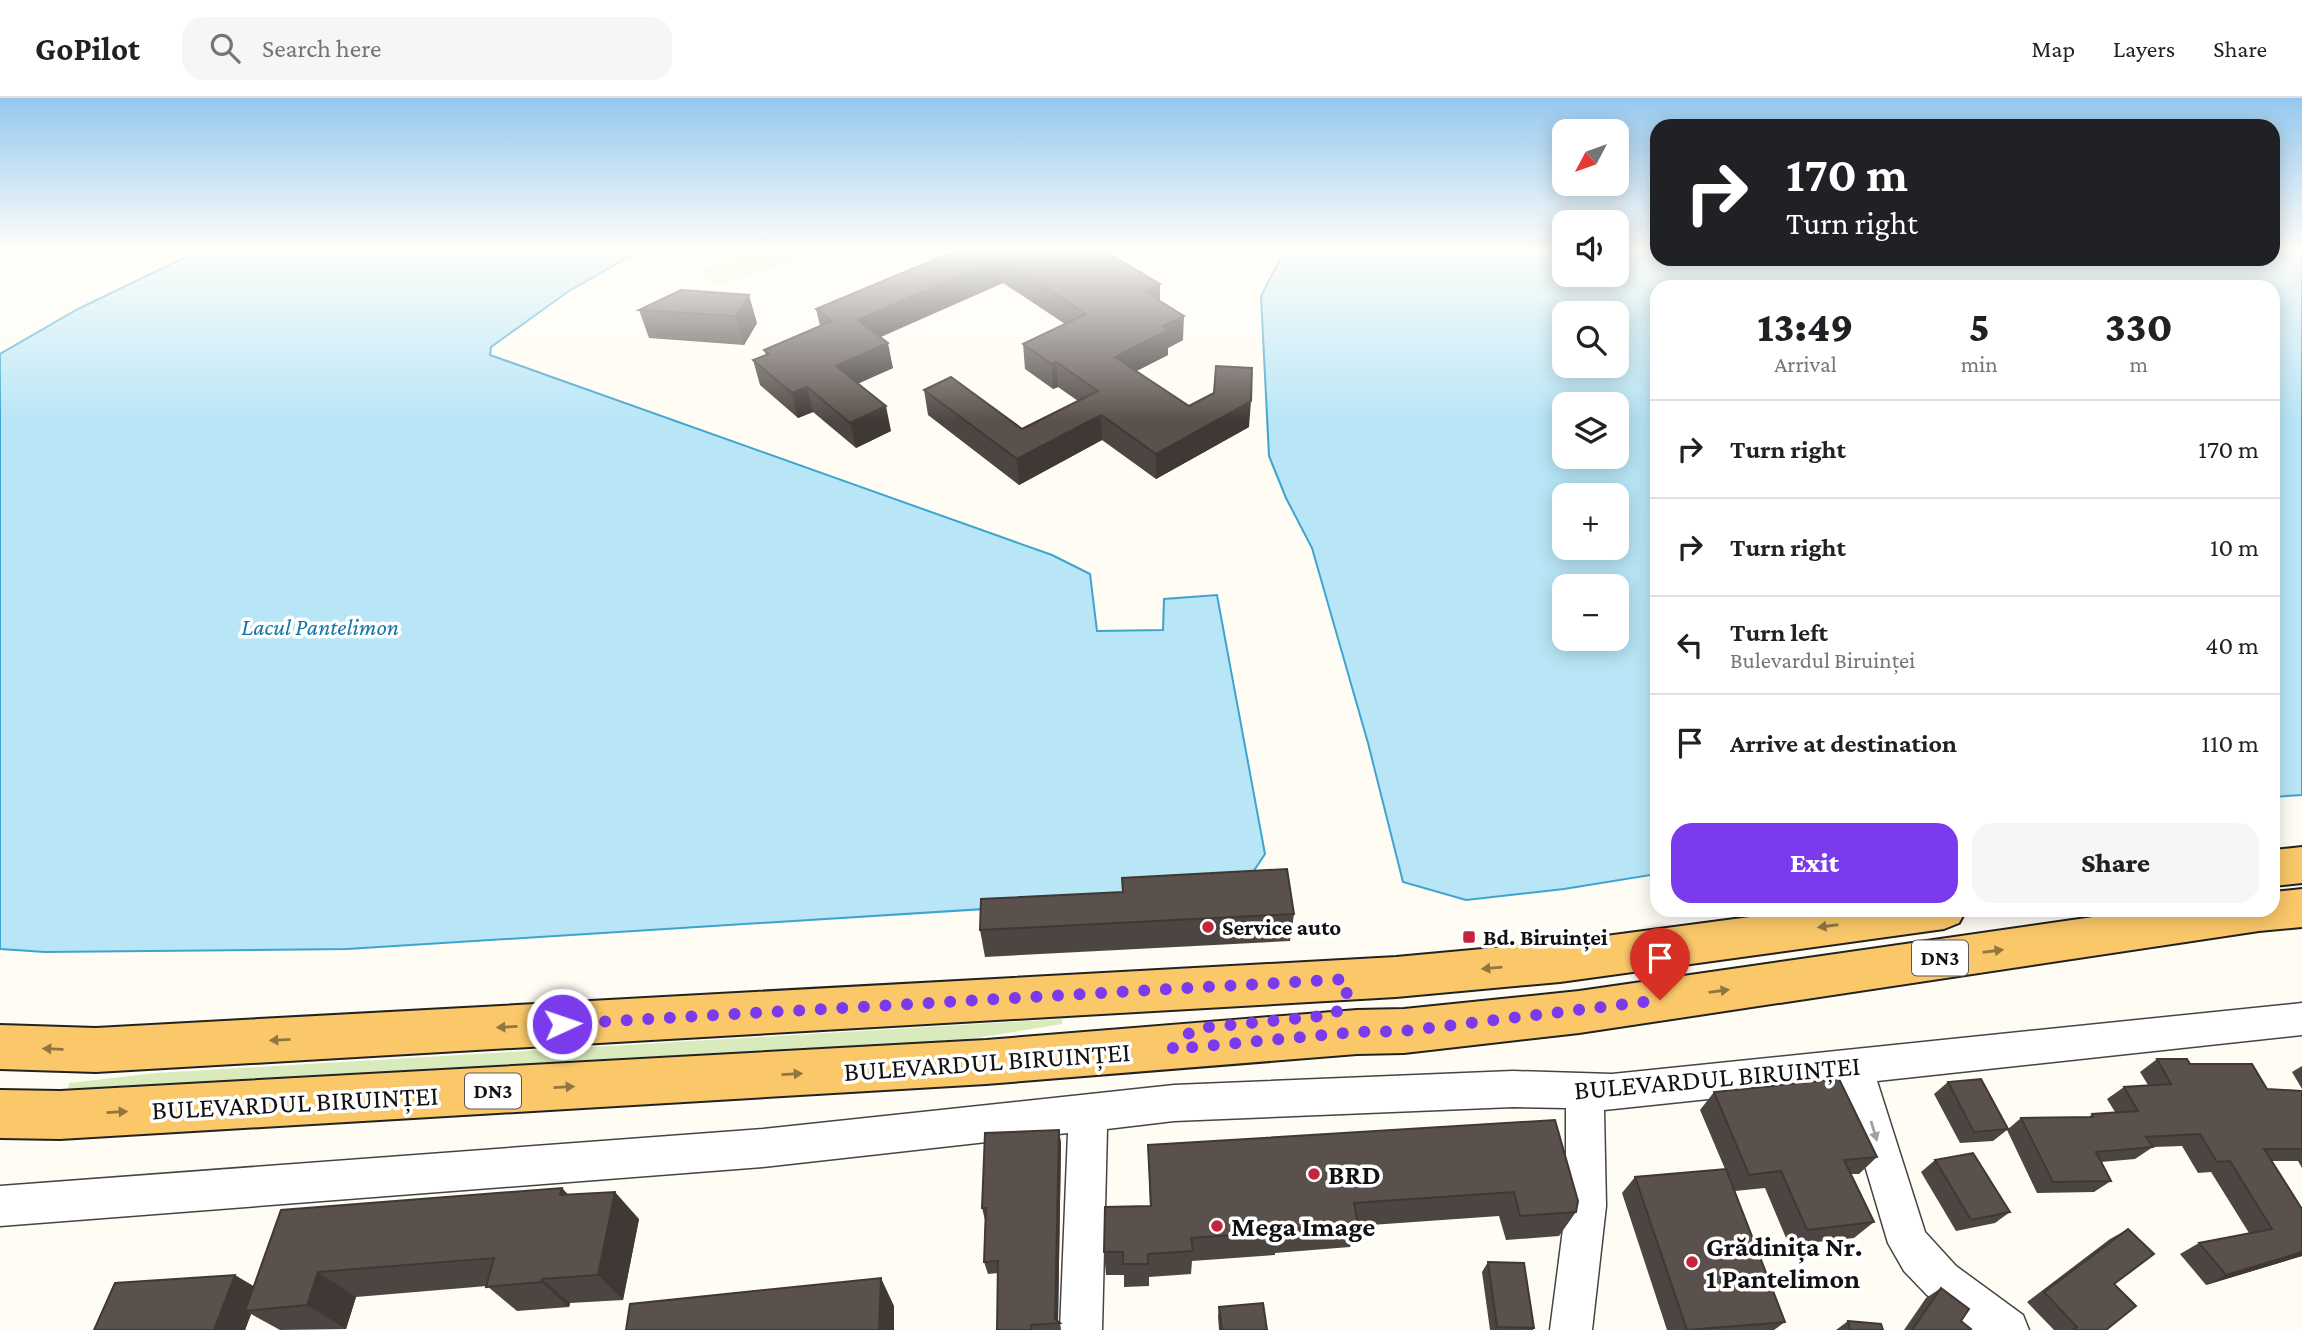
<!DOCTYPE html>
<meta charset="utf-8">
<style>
:root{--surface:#fff;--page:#f6f6f6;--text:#202124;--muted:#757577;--line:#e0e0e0;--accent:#7c3aed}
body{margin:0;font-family:"Crimson Pro",serif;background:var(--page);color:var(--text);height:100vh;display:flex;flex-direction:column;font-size:26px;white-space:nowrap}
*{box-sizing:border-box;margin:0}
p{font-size:23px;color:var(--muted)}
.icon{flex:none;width:38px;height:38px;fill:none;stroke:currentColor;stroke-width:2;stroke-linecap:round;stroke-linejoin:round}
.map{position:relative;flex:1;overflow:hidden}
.panel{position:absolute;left:1650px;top:182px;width:630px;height:637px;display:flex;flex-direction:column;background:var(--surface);border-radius:21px;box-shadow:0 4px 18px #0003}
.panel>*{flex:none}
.top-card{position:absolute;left:1650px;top:21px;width:630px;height:147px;border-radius:21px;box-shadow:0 4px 18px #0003;background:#202124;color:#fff;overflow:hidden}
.needle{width:46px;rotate:229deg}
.fabs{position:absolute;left:1552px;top:21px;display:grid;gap:14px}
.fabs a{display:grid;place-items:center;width:77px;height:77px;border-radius:14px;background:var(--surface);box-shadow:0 4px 18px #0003;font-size:35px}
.pin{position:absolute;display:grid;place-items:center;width:60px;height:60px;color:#fff;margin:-72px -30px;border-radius:50% 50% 50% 0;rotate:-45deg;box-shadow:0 0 7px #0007}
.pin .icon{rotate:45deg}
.me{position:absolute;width:77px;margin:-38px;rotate:87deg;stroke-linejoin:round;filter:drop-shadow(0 0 5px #0008)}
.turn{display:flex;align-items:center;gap:24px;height:147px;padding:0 21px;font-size:32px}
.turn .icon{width:91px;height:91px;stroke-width:2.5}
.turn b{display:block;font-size:49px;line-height:60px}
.eta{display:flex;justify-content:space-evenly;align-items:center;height:119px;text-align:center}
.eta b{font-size:42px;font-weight:800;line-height:49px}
.action{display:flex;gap:14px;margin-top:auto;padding:14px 21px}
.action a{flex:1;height:80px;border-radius:21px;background:var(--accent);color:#fff;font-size:28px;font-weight:800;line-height:80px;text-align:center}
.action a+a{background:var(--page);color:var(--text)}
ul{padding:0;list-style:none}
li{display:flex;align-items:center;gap:21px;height:98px;padding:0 21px;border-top:2px solid var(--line)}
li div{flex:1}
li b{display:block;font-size:26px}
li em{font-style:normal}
header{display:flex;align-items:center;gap:42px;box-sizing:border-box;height:98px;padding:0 35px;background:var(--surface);border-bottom:2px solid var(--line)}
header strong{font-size:33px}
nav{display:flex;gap:38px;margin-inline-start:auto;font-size:24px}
.search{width:490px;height:63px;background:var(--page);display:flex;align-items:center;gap:18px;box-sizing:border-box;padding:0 24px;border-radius:21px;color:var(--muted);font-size:26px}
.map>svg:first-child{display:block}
</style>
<header>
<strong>GoPilot</strong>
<div class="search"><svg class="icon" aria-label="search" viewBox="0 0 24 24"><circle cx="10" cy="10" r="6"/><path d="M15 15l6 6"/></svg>Search here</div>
<nav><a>Map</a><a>Layers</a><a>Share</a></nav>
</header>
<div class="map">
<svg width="2302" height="1232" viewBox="0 0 2302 1232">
<rect width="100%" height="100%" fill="#fffcf4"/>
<polygon fill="#d9ebbc" points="1062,921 1062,926 958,943 149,992 68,991 69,985 156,975"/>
<polygon fill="#e9f2ce" points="762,152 790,152 800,161 715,189 699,172"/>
<g fill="#b8e6f7" stroke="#3da4d0" stroke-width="2" fill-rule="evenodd">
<polygon points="200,152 641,152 569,193 491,249 490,257 1052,457 1090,476 1097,533 1163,532 1164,501 1217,497 1265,756 1239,795 347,851 45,854 0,851 0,256 78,211"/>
<path d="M1285,152H1564V177H1617V152H1657V161H2273V152H2302V697L2273,699V189H1657V776L1564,791L1466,802L1403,784L1368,645L1312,450L1286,400L1269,358L1261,198ZM1564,215H1617V268H1564ZM1564,306H1617V359H1564ZM1564,397H1617V450H1564ZM1564,488H1617V541H1564Z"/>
</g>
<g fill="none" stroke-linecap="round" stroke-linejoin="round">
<defs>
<polygon id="minor" points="2302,905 2302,937 1877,983 1925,1134 1956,1168 2023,1217 2029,1232 1972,1232 1927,1197 1904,1173 1888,1145 1841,987 1604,1012 1606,1108 1592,1232 1550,1232 1566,1108 1566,1010 1513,1009 1174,1023 1107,1031 1102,1232 1060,1232 1068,1035 763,1069 0,1128 0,1088 763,1031 1174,987 1513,973 1612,976"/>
<g id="primary">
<polygon points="2302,749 2302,785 2273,788 2273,752"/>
<polygon points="2302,791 2302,829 2259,833 1579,935 1404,955 1357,956 986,986 60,1041 0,1040 0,992 60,993 986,942 1357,912 1404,911 1579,893 2142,812 2273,812 2273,794"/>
<polygon points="1803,812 1966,812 1959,825 1944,831 1560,884 1396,899 96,974 0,971 0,927 96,930 1396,859 1560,844"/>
</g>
</defs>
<use href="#minor" stroke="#444" stroke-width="3"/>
<use href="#primary" stroke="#222" stroke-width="4"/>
<use href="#minor" fill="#fff" fill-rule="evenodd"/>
<use href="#primary" fill="#fac869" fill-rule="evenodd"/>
</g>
<g fill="#4d4541">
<polygon points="957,152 1160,186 1160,203 1183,242 1168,250 1168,257 1136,273 1189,308 1249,329 1156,381 1102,342 1019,387 928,317 924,292 1022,331 1078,303 1058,289 1053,291 1025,271 1023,246 1065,226 1003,185 881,239 893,270 858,285 891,333 856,350 813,314 798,320 760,287 753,262 766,257 764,252 820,228 816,211"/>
<polygon points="681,192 757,225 744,247 649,240 639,212"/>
<polygon points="1294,816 1290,843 985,859 980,832"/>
<polygon points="2157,961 2190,966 2267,991 2302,993 2302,1070 2298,1063 2272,1063 2302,1158 2206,1187 2180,1156 2199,1145 2249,1135 2211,1074 2198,1075 2182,1048 2153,1049 2135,1061 2101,1064 2111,1083 2094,1094 2037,1095 2007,1032 1993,1043 1960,1045 1934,996 1948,984 2008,1031 2021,1020 2089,1019 2092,1016 2115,1014 2107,1001 2124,989 2148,987 2140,974"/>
<polygon points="2302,968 2302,991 2292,974"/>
<polygon points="1714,994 1877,1059 1859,1076 1851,1076 1874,1124 1854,1140 1789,1147 1765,1090 1735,1093 1785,1224 1774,1232 1667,1232 1622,1095 1635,1079 1725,1071 1700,1012"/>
<polygon points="1555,1022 1576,1114 1559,1138 1506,1142 1499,1118 1357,1128 1350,1149 1275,1155 1275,1157 1192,1163 1191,1176 1149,1179 1149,1188 1124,1189 1124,1177 1106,1177 1104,1154 1150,1108 1148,1047"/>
<polygon points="1059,1032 1061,1046 1058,1223 1060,1225 1061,1232 997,1232 998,1175 988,1176 984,1164 985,1122 982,1110"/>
<polygon points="1935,1062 2010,1114 1995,1125 1956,1133 1921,1074"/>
<polygon points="562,1090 567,1096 639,1121 623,1202 570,1205 569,1209 517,1213 487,1188 356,1199 346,1231 280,1232 251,1216 245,1232 94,1232 254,1188"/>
<polygon points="2128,1131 2114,1186 2106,1232 2054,1232 2027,1204 2110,1141"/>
<polygon points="1488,1164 1534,1230 1533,1232 1490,1232 1482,1174"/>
<polygon points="1941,1190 1961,1223 1970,1232 1904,1232 1926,1200"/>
<polygon points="1219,1209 1267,1232 1219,1232 1218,1219"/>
<polygon points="1848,1223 1883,1232 1836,1232"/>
</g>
<g fill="#3f3835">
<polygon points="1000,160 1003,185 863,246 858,222"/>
<polygon points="1160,186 1160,210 1144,193"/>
<polygon points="749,197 757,225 744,247 736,218"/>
<polygon points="1184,218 1183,242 1168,250 1168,257 1115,284 1115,259 1162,228"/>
<polygon points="888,245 893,270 842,293 836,268"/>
<polygon points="1056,264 1058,289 1053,291 1052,266"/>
<polygon points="807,289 813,314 798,320 792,295"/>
<polygon points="1251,303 1249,329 1156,381 1156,356"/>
<polygon points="886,308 891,333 856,350 850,325"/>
<polygon points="1101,317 1102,342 1019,387 1017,361"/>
<polygon points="1059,1032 1061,1046 1058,1225 1055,1221"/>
<polygon points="562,1090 588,1118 560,1097"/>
<polygon points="615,1094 639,1121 623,1202 598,1177"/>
<polygon points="2302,1154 2302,1158 2206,1187 2226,1177"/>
<polygon points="318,1174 356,1199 346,1231 307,1207"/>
<polygon points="235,1177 260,1192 245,1213 251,1216 245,1232 214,1232"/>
<polygon points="881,1180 894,1208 894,1232 879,1232"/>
<polygon points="542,1181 570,1205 569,1209 541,1184"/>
</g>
<g fill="#5a504c" stroke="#3f3835" stroke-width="2">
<polygon points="957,152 1103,152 1160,186 1144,193 1184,218 1162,228 1168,232 1115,259 1189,308 1214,295 1216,268 1252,270 1251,303 1156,356 1101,317 1017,361 924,292 951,279 1022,331 1098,293 1056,264 1052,266 1023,246 1086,216 1000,160 858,222 888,245 836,268 886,308 850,325 807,289 792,295 753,262 769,256 764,252 832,223 816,211"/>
<polygon points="681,192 749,197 736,218 639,212"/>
<polygon points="1287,771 1294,816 980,832 981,801 1123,794 1122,780"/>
<polygon points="2157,961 2187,961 2190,966 2252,966 2267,991 2302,993 2302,1051 2264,1051 2302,1111 2302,1154 2226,1177 2199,1145 2272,1131 2230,1063 2217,1064 2200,1036 2146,1039 2153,1049 2096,1054 2111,1083 2053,1084 2021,1020 2093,1019 2092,1016 2138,1013 2124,989 2171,986"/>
<polygon points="1839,981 1877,1059 1844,1062 1874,1124 1807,1132 1781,1073 1749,1077 1714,994"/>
<polygon points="1981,981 2008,1031 1974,1034 1948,984"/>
<polygon points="1555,1022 1578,1103 1576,1114 1520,1118 1514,1094 1354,1105 1358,1126 1280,1131 1280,1134 1191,1140 1193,1153 1148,1156 1148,1166 1123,1166 1123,1154 1104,1154 1105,1109 1151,1108 1148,1047"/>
<polygon points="1059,1032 1055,1221 1060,1225 1031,1227 1031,1232 997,1232 998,1163 984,1164 986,1110 982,1110 985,1035"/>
<polygon points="1973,1055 2010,1114 1971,1122 1935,1062"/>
<polygon points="1726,1071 1785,1224 1687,1232 1635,1079"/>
<polygon points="562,1090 560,1097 615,1094 598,1177 542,1181 541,1184 486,1189 494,1160 318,1174 307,1207 245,1213 281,1112"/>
<polygon points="2128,1131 2154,1156 2114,1186 2136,1208 2106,1232 2076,1232 2074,1231 2077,1229 2044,1194"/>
<polygon points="1488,1164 1524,1165 1534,1230 1497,1229"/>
<polygon points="235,1177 214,1232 94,1232 115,1185"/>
<polygon points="881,1180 879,1232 626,1232 630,1206"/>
<polygon points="1941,1190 1969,1211 1961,1223 1971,1231 1970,1232 1912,1232"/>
<polygon points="1263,1205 1267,1232 1222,1232 1219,1209"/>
<polygon points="1848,1223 1881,1226 1883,1232 1850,1232"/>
</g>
<defs><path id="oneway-solid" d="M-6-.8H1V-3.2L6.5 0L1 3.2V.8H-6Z" transform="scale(1.75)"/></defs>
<g fill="#917641">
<use href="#oneway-solid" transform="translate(1828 828) rotate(172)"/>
<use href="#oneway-solid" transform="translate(1993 853) rotate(-8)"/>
<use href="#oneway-solid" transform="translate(1492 870) rotate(175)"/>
<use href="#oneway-solid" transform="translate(1719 893) rotate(-8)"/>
<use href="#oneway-solid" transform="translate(507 929) rotate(177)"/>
<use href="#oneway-solid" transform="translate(280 942) rotate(177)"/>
<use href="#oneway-solid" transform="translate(53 951) rotate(-178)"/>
<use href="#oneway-solid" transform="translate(792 976) rotate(-3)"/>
<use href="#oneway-solid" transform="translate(564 989) rotate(-3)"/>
<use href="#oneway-solid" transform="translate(117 1014) rotate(-3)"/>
</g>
<use fill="#a0a0a0" href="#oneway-solid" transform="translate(1874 1033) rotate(73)"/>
<linearGradient id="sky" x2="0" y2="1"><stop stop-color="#95c8ee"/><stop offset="0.47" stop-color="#fffefa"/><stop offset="1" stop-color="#fffefa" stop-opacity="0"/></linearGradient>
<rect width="2302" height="324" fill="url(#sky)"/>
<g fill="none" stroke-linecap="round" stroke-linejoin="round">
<path stroke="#7c3aed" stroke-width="12" stroke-dasharray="0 21.6" d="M562,926L1346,881C1348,898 1347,907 1332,917L1200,930L1186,937L1172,951L1357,934L1404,933L1660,902"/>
</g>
<g fill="#c4253c" stroke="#fff" stroke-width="2.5">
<circle cx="1208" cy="829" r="7"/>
<rect x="1462" y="832" width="14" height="14" rx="3.5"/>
<circle cx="1314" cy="1076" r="7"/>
<circle cx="1217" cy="1128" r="7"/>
<circle cx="1692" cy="1164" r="7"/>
</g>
<g text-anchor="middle" stroke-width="7" stroke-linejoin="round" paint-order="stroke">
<g fill="#fff" stroke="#585858" stroke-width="2">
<rect x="1912" y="842.5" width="56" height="35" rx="5"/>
<rect x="465" y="975.5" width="56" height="35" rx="5"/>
</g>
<g font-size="21" font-weight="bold" fill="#111">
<text x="1940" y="867">DN3</text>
<text x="493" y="1000">DN3</text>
</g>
<g font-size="23" font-weight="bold" fill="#111" stroke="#fff" text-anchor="start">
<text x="1222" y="837">Service auto</text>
<text x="1483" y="847">Bd. Biruinței</text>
</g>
<g font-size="24" font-style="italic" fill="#1675a6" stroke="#fff">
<text x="320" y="537">Lacul Pantelimon</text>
</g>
<g font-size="28" fill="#111" stroke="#fff">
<text transform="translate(987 963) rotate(-4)" y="10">BULEVARDUL BIRUINȚEI</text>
<text transform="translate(1717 979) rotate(-5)" y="10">BULEVARDUL BIRUINȚEI</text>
<text transform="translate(295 1004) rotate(-3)" y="10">BULEVARDUL BIRUINȚEI</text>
</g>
<g font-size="28" font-weight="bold" fill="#111" stroke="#fff" text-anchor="start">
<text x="1328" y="1086">BRD</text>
<text x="1231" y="1138">Mega Image</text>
<text x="1706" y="1158">Grădinița Nr.<tspan x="1706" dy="32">1 Pantelimon</tspan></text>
</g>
</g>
</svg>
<div class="fabs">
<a><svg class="needle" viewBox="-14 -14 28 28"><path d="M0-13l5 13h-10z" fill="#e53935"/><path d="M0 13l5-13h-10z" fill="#757577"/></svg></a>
<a><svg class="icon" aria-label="sound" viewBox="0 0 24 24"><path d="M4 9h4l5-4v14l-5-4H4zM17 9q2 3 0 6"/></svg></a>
<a><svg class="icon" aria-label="search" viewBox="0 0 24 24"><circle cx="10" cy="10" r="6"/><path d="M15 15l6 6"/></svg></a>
<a><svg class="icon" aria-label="layers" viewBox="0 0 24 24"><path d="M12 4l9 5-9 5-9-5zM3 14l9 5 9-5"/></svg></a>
<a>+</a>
<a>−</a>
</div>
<div class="pin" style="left:1660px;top:902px;background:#d93025"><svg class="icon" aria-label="arrive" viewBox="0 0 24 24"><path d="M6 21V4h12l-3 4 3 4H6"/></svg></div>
<svg class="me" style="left:562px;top:926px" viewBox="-20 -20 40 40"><circle r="17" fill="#7c3aed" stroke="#fff" stroke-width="3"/><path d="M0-11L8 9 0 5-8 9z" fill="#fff"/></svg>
<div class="top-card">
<div class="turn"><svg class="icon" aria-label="right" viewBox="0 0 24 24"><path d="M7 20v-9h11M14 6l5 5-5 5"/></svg><div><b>170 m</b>Turn right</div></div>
</div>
<section class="panel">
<div class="eta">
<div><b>13:49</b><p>Arrival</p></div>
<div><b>5</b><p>min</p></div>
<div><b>330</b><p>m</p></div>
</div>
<ul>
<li><svg class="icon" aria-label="right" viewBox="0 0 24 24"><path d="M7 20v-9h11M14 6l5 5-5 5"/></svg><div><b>Turn right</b></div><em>170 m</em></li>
<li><svg class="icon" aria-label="right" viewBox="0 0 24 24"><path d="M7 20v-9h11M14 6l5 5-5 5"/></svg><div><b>Turn right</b></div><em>10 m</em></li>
<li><svg class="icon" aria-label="left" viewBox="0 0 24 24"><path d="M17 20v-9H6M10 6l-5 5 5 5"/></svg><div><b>Turn left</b><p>Bulevardul Biruinței</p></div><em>40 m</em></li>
<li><svg class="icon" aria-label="arrive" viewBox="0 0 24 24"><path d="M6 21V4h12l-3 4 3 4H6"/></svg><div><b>Arrive at destination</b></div><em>110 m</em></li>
</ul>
<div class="action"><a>Exit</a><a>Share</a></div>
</section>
</div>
